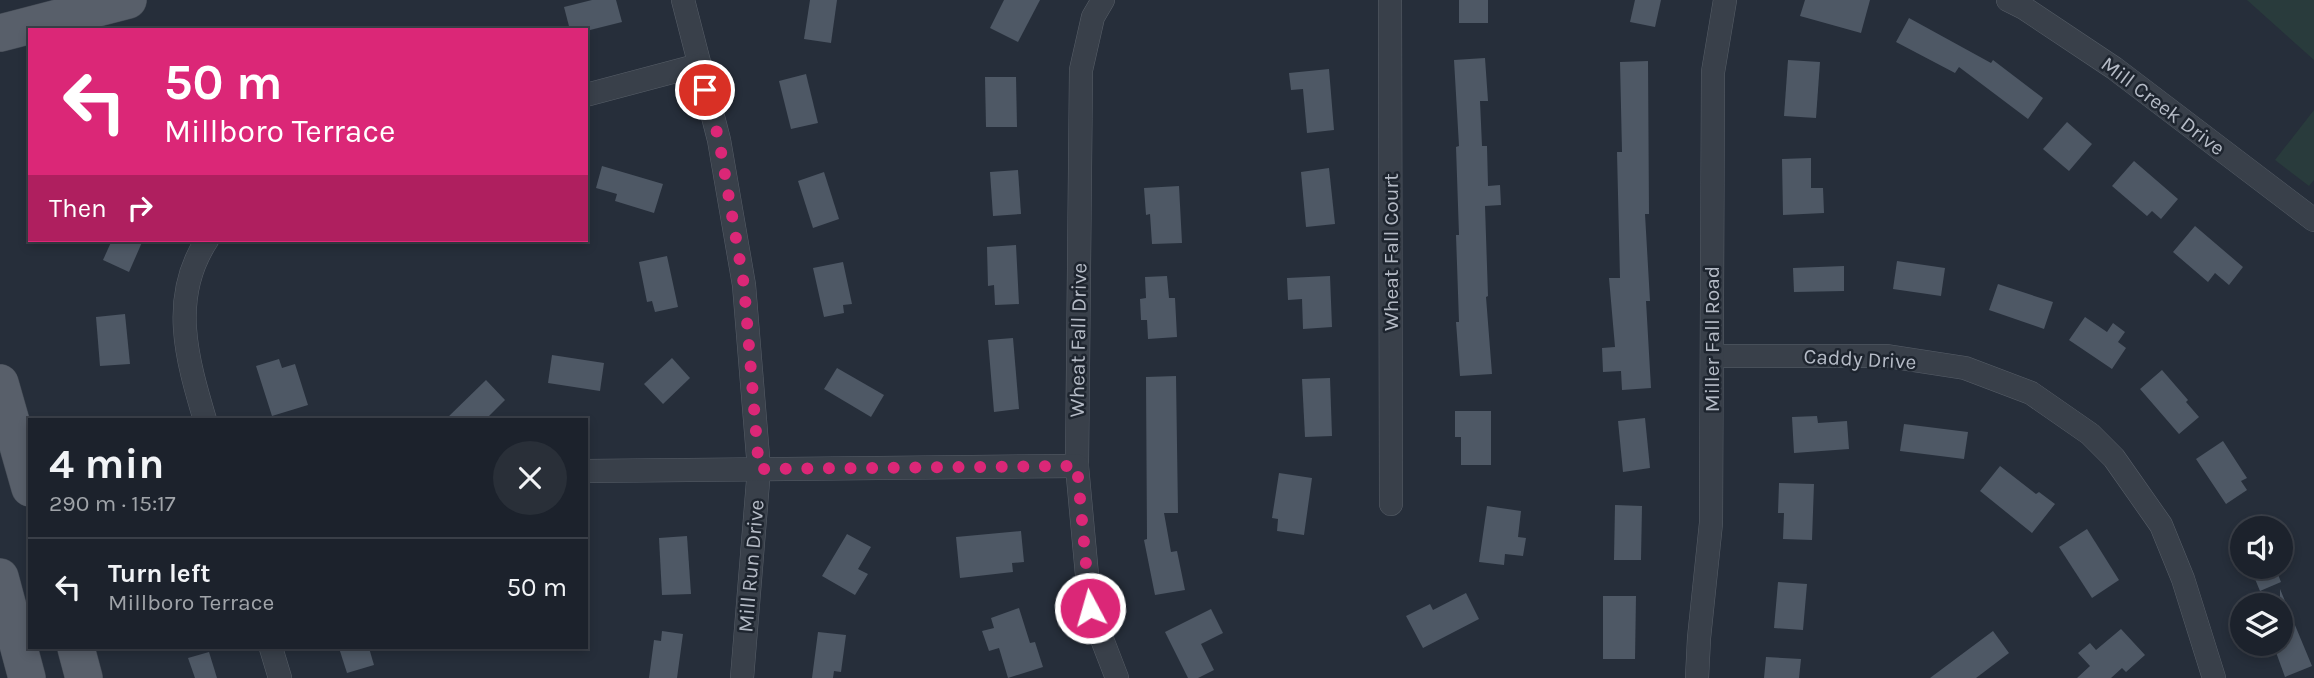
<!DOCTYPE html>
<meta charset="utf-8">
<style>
:root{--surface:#1c222c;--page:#292f38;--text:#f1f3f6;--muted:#a0a4a9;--line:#3a3f48}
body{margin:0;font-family:Karla,sans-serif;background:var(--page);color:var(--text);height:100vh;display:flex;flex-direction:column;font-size:26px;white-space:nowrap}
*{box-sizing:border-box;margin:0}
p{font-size:23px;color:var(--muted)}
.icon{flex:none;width:38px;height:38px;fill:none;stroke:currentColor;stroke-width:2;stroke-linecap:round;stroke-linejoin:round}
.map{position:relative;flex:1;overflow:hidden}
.panel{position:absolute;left:28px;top:418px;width:560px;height:231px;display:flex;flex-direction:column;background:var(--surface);border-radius:0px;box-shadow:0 4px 10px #0003,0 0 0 2px var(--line)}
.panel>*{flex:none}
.guide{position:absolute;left:28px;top:28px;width:560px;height:214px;border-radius:0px;box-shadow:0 4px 10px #0003,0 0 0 2px var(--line);background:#db2777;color:#fff;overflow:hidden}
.buttons{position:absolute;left:2230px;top:516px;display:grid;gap:14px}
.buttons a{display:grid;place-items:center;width:63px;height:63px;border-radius:50%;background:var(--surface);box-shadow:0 4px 10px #0003,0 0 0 2px var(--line);font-size:35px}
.pin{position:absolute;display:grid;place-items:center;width:60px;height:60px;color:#fff;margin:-30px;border:4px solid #fff;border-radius:50%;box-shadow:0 2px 7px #0007}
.me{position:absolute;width:77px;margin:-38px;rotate:354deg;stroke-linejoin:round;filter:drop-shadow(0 0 5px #0008)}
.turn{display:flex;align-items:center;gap:24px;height:147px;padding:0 21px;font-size:32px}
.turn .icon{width:91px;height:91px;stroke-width:2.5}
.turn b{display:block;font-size:49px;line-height:60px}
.then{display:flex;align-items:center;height:66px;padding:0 21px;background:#0003;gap:14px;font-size:26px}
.round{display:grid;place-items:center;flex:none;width:74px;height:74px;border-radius:37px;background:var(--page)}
.headline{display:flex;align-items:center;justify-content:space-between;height:119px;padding:0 21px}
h1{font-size:42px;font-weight:700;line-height:52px}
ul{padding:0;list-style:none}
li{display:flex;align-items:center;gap:21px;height:98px;padding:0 21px;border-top:2px solid var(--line)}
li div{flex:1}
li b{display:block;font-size:26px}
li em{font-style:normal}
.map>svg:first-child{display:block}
</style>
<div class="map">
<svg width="2314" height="678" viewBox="0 0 2314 678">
<rect width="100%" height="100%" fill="#262e3a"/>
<g fill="#293b3c">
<polygon points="2247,0 2314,0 2314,60"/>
<polygon points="2314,110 2314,180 2309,186 2275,160"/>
</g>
<g fill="#4e5865">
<polygon points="592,0 616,0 622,22 590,30 570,30 564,7"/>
<polygon points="810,0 837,0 831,43 804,39"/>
<polygon points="1004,0 1040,0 1018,42 990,28"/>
<rect x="1459" y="0" width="29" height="23"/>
<polygon points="1635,0 1661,0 1655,27 1630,22"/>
<polygon points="1805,0 1870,0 1861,33 1800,16"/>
<polygon points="1909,18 1991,63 1993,60 2043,98 2028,119 1959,67 1955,73 1896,42"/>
<polygon points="1485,58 1488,101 1480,101 1482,146 1487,146 1488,186 1500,185 1501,205 1485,206 1488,296 1486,297 1492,374 1460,376 1456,322 1459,322 1456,235 1459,235 1456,147 1459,146 1454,60"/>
<polygon points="1788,60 1820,62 1816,118 1784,116"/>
<polygon points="1648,61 1649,214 1645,214 1650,301 1646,301 1651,388 1622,390 1621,371 1603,372 1602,348 1615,347 1609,278 1620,278 1617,152 1622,152 1620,62"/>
<polygon points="1329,69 1334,130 1307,133 1303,89 1291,90 1289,73"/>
<polygon points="806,74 818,123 791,129 779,81"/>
<polygon points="985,77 1016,77 1017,127 986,127"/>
<polygon points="2067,122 2092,144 2069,171 2043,149"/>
<polygon points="1811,158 1811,188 1823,188 1824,213 1783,215 1782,159"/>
<polygon points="2134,161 2178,199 2161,219 2152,211 2147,216 2112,186"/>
<polygon points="602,166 663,184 654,213 615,201 617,194 596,188"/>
<polygon points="1329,168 1335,224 1306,227 1301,172"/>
<polygon points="1018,170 1021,214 993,216 990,172"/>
<polygon points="824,172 839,219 813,228 798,181"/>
<polygon points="1179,186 1182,243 1152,244 1150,214 1146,215 1144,188"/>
<polygon points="2195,226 2243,267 2229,285 2215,273 2208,282 2173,252"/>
<polygon points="112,240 143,240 129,272 103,260"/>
<polygon points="1016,245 1019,304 995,305 994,285 988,286 987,247"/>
<polygon points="667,256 678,307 655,312 652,301 647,302 639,262"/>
<polygon points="1897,261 1945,268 1941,296 1893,289"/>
<polygon points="843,262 852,304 843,305 844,313 824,317 813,268"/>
<polygon points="1844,266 1844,291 1794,292 1793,268"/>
<polygon points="1167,276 1169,298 1175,298 1177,337 1148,339 1147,320 1141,320 1140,299 1146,298 1145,277"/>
<polygon points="1330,276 1332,327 1303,329 1302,299 1288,300 1287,278"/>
<polygon points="1998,284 2053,302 2044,329 1989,310"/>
<polygon points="125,314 130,364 100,366 96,317"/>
<polygon points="2085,317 2107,332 2113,323 2125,332 2118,342 2126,348 2112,369 2069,340"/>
<polygon points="1013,338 1019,409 994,412 988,340"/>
<polygon points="552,355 604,363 600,391 548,383"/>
<polygon points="672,358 690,378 663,404 644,384"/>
<polygon points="279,359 282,368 295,364 308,405 272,416 256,366"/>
<polygon points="837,368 884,395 871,417 824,389"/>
<polygon points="2162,370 2188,400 2186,402 2199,417 2179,434 2140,389"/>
<polygon points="1176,376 1178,513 1164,513 1171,552 1177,551 1185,590 1155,595 1144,540 1147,539 1146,377"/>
<polygon points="1330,378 1332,436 1305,437 1302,379"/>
<polygon points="486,380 505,400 485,420 445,420"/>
<polygon points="1455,411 1491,411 1491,465 1461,465 1461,437 1455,437"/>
<polygon points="1817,416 1818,423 1847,421 1849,449 1794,453 1792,417"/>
<polygon points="1645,418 1650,468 1623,472 1618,421"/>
<polygon points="1904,424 1968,432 1964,459 1900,451"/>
<polygon points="2223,441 2247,478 2241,481 2247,490 2226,504 2196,459"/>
<polygon points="2000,466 2036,494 2039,492 2055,504 2032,533 1980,491"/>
<polygon points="1279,473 1312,478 1304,535 1277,531 1278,519 1272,518"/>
<polygon points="1779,483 1814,484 1812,540 1783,539 1784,513 1778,513"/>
<polygon points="1615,505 1642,506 1641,560 1614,560"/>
<polygon points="1487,506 1521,511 1518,537 1526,538 1523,556 1505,554 1504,565 1479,562"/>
<polygon points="2087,529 2119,580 2092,598 2059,547"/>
<polygon points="1021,531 1024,562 1012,563 1013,572 960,578 956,537"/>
<polygon points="847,534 871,547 858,569 868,574 855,595 822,576"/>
<polygon points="687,536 691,594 662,595 659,538"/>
<polygon points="2250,567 2275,567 2281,582 2260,591"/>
<polygon points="1778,582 1807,584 1803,630 1774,628"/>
<polygon points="2280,589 2312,666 2285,677 2273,644 2280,644"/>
<polygon points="1466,593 1479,619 1423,648 1406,616 1430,604 1433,610"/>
<polygon points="1603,596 1636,596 1635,659 1603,659"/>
<polygon points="1019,608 1030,643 1035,642 1043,667 1008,678 999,648 989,651 982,631 994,628 991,618"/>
<polygon points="1211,609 1223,633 1201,644 1214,670 1198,678 1188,678 1165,632"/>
<polygon points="2121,629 2145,655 2126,672 2122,668 2111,678 2077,678 2090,666 2078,653 2090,643 2096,650"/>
<polygon points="662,631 683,634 677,678 649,678 654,640 661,641"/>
<polygon points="1993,631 2009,653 1976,678 1930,678"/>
<polygon points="818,632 846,635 841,672 834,671 833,678 812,678"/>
<polygon points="339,648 369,648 374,665 347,673"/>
<polygon points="209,652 217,678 195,678 188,658"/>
<polygon points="1766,657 1801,659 1799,678 1764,678"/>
</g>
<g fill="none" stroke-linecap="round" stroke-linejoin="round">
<defs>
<g id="street">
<polyline points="683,0 719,140 744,285 759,469 742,678"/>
<polyline points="1103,0 1093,17 1081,70 1077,466 1090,608 1117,678"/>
<polyline points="1390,0 1391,504"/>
<polyline points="2008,0 2024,8 2114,68 2314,220"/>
<polyline points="586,95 699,65"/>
<polyline points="1712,356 1887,356 1965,368 2031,393 2090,434 2114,458 2161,525 2183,579 2214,678"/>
<path d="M205,420C187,359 169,298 207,240"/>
<polyline points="586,471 1077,466"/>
<polyline points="271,648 280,678"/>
<polyline points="1697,678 1699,638 1711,523 1713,72 1725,0"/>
</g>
<g id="primary">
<polyline points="0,33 128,0"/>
<polyline points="0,383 30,488"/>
<polyline points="0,577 27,678"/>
<polyline points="76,648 84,678"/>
</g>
</defs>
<use href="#street" stroke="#575e68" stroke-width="24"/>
<use href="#primary" stroke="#424953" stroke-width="38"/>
<use href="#street" stroke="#39404a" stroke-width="23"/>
<use href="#primary" stroke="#585f6a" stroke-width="37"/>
</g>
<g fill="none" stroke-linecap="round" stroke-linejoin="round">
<polyline stroke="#db2777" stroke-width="12" stroke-dasharray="0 21.6" points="705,90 719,140 744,285 759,469 1077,466 1090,608"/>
</g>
<g text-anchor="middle" stroke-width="5" stroke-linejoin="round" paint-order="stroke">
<g font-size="21" fill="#b5bbc6" stroke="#1e252f">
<text transform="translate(2163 106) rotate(37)" y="7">Mill Creek Drive</text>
<text transform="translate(1391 252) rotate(-90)" y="7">Wheat Fall Court</text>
<text transform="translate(1712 339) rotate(-90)" y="7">Miller Fall Road</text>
<text transform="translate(1078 340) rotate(-89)" y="7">Wheat Fall Drive</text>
<text transform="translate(1860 359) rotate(3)" y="7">Caddy Drive</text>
<text transform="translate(751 566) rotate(-85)" y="7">Mill Run Drive</text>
</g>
</g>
</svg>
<div class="buttons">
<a><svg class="icon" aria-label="sound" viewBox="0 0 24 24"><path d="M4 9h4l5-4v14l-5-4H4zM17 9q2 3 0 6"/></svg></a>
<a><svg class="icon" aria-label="layers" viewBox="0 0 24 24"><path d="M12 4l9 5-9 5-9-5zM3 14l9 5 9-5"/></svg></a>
</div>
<div class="pin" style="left:705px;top:90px;background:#d93025"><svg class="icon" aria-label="arrive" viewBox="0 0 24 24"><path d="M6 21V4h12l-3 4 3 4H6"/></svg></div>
<svg class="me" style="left:1090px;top:608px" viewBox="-20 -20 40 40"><circle r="17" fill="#db2777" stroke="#fff" stroke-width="3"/><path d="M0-11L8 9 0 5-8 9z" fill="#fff"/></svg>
<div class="guide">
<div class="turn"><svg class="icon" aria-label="left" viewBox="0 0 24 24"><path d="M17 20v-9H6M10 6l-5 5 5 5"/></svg><div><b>50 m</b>Millboro Terrace</div></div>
<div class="then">Then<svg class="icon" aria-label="right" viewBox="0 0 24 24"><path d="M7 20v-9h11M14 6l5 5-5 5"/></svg></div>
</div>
<section class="panel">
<div class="headline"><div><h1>4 min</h1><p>290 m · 15:17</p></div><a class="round"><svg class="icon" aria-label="close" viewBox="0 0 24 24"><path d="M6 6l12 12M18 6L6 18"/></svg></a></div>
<ul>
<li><svg class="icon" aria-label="left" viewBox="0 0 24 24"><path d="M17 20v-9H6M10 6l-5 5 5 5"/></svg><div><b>Turn left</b><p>Millboro Terrace</p></div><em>50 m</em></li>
</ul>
</section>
</div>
